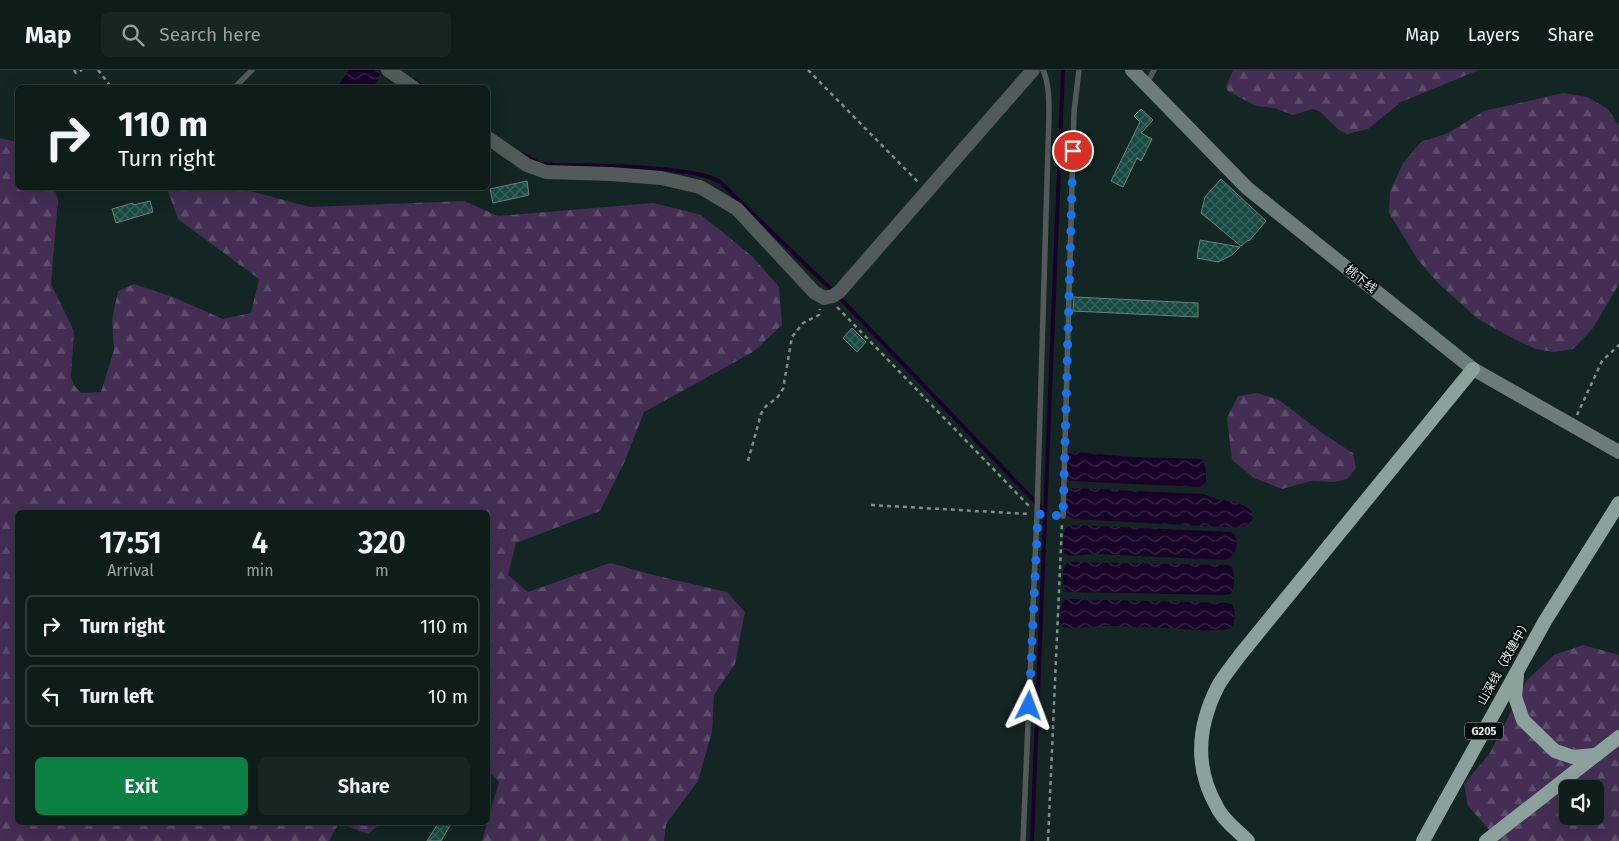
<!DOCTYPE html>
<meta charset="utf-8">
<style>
:root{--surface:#0e1c1a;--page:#172523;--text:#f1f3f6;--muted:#9ba1a2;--line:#2e3a39;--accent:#0b8043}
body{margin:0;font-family:"Fira Sans","Noto Sans SC",sans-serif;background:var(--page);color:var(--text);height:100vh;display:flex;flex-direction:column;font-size:19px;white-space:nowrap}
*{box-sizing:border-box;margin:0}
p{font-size:16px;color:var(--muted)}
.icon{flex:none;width:28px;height:28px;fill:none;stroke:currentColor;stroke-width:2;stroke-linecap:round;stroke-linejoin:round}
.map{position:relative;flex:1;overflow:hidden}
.side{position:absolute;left:15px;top:440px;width:475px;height:315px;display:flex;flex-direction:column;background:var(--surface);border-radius:8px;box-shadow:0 5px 20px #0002,0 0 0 1px var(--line)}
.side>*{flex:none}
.hud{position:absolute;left:15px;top:15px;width:475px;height:105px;border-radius:8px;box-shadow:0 5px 20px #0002,0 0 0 1px var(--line);background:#0e1c1a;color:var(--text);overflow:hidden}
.fabs{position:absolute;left:1559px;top:710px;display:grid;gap:10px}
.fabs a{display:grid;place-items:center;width:45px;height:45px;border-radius:8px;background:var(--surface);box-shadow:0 5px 20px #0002,0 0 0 1px var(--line);font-size:25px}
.pin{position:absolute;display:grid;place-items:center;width:42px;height:42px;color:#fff;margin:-21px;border:2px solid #fff;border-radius:50%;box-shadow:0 1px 5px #0007}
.me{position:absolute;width:55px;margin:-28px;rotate:3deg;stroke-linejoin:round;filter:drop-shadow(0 0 4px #0008)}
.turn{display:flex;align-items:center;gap:18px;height:105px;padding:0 20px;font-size:22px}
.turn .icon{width:65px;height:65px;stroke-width:2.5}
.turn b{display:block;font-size:35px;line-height:42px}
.eta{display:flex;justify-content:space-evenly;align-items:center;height:85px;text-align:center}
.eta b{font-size:30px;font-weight:600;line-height:35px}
.button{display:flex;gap:10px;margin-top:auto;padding:10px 20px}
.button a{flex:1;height:58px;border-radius:8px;background:var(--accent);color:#fff;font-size:20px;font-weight:600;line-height:58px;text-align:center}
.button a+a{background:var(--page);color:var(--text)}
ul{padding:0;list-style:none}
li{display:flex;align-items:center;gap:15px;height:62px;margin:0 10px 8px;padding:0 10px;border:2px solid var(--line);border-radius:8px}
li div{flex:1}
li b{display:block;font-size:19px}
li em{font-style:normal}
header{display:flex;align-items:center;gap:30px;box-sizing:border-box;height:70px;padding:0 25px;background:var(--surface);border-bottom:1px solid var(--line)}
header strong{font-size:24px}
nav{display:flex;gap:28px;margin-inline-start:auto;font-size:18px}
.search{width:350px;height:45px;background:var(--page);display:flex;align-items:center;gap:12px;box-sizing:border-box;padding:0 18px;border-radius:8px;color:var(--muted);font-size:19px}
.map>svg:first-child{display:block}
</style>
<header>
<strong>Map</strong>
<div class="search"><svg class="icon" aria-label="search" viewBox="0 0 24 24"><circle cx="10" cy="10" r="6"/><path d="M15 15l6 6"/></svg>Search here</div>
<nav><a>Map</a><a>Layers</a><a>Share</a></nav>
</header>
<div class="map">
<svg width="1619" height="771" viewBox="0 0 1619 771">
<defs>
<pattern id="forest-firs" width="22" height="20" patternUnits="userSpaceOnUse" patternTransform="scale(1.25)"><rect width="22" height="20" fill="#442e54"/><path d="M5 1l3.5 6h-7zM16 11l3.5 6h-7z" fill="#5f4d6d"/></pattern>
<pattern id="water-waves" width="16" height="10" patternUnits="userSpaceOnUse" patternTransform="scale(1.25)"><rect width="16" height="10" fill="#190029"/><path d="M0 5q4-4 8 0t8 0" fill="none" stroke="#3a2648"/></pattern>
<pattern id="building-cross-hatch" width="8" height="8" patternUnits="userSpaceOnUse" patternTransform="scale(1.25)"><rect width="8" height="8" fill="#174a43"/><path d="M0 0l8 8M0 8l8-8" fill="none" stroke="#39645e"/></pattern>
</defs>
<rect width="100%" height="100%" fill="#132623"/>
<g fill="url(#forest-firs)" fill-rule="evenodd">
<polygon points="1233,0 1479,0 1401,32 1368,59 1347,64 1339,60 1319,41 1313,39 1293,45 1274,38 1256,36 1228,21 1226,17"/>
<polygon points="1563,23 1587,27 1608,39 1619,56 1619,214 1593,258 1573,279 1554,282 1536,279 1516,270 1478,249 1438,213 1418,190 1389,143 1390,122 1403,93 1421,72 1448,63 1484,41"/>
<polygon points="0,68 17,72 18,118 54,118 58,130 51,214 74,261 71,307 73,314 81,323 101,322 114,280 112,250 118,221 134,214 173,227 223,249 251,243 259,209 178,149 167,118 243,118 247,120 310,137 464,131 498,146 654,133 701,145 752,186 779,217 782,255 753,282 644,342 624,393 600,441 516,473 508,505 528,522 610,493 653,505 727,522 745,542 735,594 714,625 712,662 698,711 666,754 664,771 482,771 499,712 488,701 488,442 18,442 18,752 381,753 368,764 339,753 329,771 0,771"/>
<polygon points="1257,323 1279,330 1325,365 1353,383 1356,398 1347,409 1335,412 1311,411 1282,419 1254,408 1232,390 1227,348 1238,326"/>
<path d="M1583,575L1619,585V771H1499L1468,736L1464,714L1490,683L1527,610L1554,585ZM1568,719H1595V746H1568Z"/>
</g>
<g fill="url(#water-waves)">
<polygon points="349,0 374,0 381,5 373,17 337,17"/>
<polygon points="1076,382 1132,387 1202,389 1206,399 1206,412 1200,417 1069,411 1067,407 1067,385 1069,383"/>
<path d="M1073,418L1202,424C1207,425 1212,428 1217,429C1229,432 1256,432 1252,451L1239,458L1073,449L1066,445V425L1068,419Z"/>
<path d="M1073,455L1231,462L1235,465C1239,476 1236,486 1225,490L1096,484L1069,486L1064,483C1062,476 1063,466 1065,459Z"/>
<path d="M1069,492L1228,495L1232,497C1235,505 1235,516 1231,524L1225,525L1068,522L1065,520C1061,511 1062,503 1066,494Z"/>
<path d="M1068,529L1225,533L1232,534C1236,541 1236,551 1231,558C1215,562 1197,560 1181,559C1155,558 1129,556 1103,556C1092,556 1069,561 1061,556C1058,548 1060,537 1064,530Z"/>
</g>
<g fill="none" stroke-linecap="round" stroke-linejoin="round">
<g stroke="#190029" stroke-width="4">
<polyline points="414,10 425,18"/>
<path d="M522,84L541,94L555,95C594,95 633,96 671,100C688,103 705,103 720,112L834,222"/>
<polyline points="839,227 1045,442"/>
<polyline points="1032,771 1063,0"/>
</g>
</g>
<g fill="url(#building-cross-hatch)" stroke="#6c817d">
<polygon points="1141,39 1153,50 1141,63 1152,69 1141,91 1137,88 1123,117 1111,111 1140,52 1134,46"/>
<polygon points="1221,109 1266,151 1249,171 1248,170 1241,176 1201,143 1205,127"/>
<polygon points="527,111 529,125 493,133 490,119"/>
<polygon points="150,131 153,142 116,153 112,139 133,133 133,135"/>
<polygon points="1200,170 1240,177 1232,185 1218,192 1197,188"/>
<polygon points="1074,227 1198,233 1198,247 1073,241"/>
<polygon points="852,258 866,272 857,282 843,268"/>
<polygon points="439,752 452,752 441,771 427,771"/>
</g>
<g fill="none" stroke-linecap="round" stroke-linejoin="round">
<g stroke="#7f8e8b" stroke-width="2.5" stroke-dasharray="4 4" stroke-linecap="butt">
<polyline points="74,0 76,3 82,0"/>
<polyline points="98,0 112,18"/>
<polyline points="808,0 919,113"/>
<polyline points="837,237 1029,436"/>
<polyline points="1577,345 1602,291 1619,275"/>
<polyline points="748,391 761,344 766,336 777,328 783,319 792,267 803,253 819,245 820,239"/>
<polyline points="871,435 1029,444"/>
<polyline points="1048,771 1062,453"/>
</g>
<g stroke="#525b59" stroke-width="5.5">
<polyline points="1146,15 1154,0"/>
<polyline points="234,18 252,0"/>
<polyline points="1063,446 1074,42 1079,0"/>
<path d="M1023,771L1037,444L1049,46C1049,31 1049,13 1043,0"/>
</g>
<g stroke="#525b59" stroke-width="14">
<polyline points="388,0 414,18"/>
<polyline points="488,68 527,95 546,102 611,104 661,108 700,117 737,139 814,222 824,228 833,226 839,222 1033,0"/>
</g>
<polyline stroke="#6d7b79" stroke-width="14" points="1132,0 1247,118 1473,299 1619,382"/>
<g stroke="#8ca09c" stroke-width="14">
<polyline points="1517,606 1515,627 1523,650 1555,681 1573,687 1595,685"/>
<path d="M1248,771C1238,761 1223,750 1217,737C1194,697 1197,657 1218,616C1224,605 1233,595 1240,585L1473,299"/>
<polyline points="1423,771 1545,551 1619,433"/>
<polyline points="1486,771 1619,667"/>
</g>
</g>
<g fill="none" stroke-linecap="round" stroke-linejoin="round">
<polyline stroke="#1a73e8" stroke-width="9" stroke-dasharray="0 16.2" points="1029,636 1038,444 1063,446 1073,81"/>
</g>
<g text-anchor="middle" stroke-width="4" stroke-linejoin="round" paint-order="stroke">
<rect fill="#060d0c" stroke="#a2acaa" stroke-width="1" x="1465" y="652.5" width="38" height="17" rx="4"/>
<g font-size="11" font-weight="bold" fill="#e5f0ee">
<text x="1484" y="665">G205</text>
</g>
<g font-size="12" fill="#e5f0ee" stroke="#060d0c">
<text transform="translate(1361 209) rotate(39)" y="4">桃下线</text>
<text transform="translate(1504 592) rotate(-61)" y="4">山深线（改建中）</text>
</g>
</g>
</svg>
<div class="fabs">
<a><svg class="icon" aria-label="sound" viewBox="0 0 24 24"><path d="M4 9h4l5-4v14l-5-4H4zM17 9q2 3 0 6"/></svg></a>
</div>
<div class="pin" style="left:1073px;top:81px;background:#d93025"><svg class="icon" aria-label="arrive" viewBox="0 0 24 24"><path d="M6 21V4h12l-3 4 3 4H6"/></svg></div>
<svg class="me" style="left:1029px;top:636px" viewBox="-20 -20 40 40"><path d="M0-17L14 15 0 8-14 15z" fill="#1a73e8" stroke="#fff" stroke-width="4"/></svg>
<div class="hud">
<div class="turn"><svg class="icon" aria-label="right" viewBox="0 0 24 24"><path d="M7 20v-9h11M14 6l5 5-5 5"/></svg><div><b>110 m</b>Turn right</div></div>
</div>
<section class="side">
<div class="eta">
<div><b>17:51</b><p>Arrival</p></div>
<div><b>4</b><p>min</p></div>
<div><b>320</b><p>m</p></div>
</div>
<ul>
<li><svg class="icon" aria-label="right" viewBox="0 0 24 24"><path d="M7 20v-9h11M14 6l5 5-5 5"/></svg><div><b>Turn right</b></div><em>110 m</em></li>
<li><svg class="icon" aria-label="left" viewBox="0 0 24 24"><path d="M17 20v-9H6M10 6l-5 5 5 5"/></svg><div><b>Turn left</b></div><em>10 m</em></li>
</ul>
<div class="button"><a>Exit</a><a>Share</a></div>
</section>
</div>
